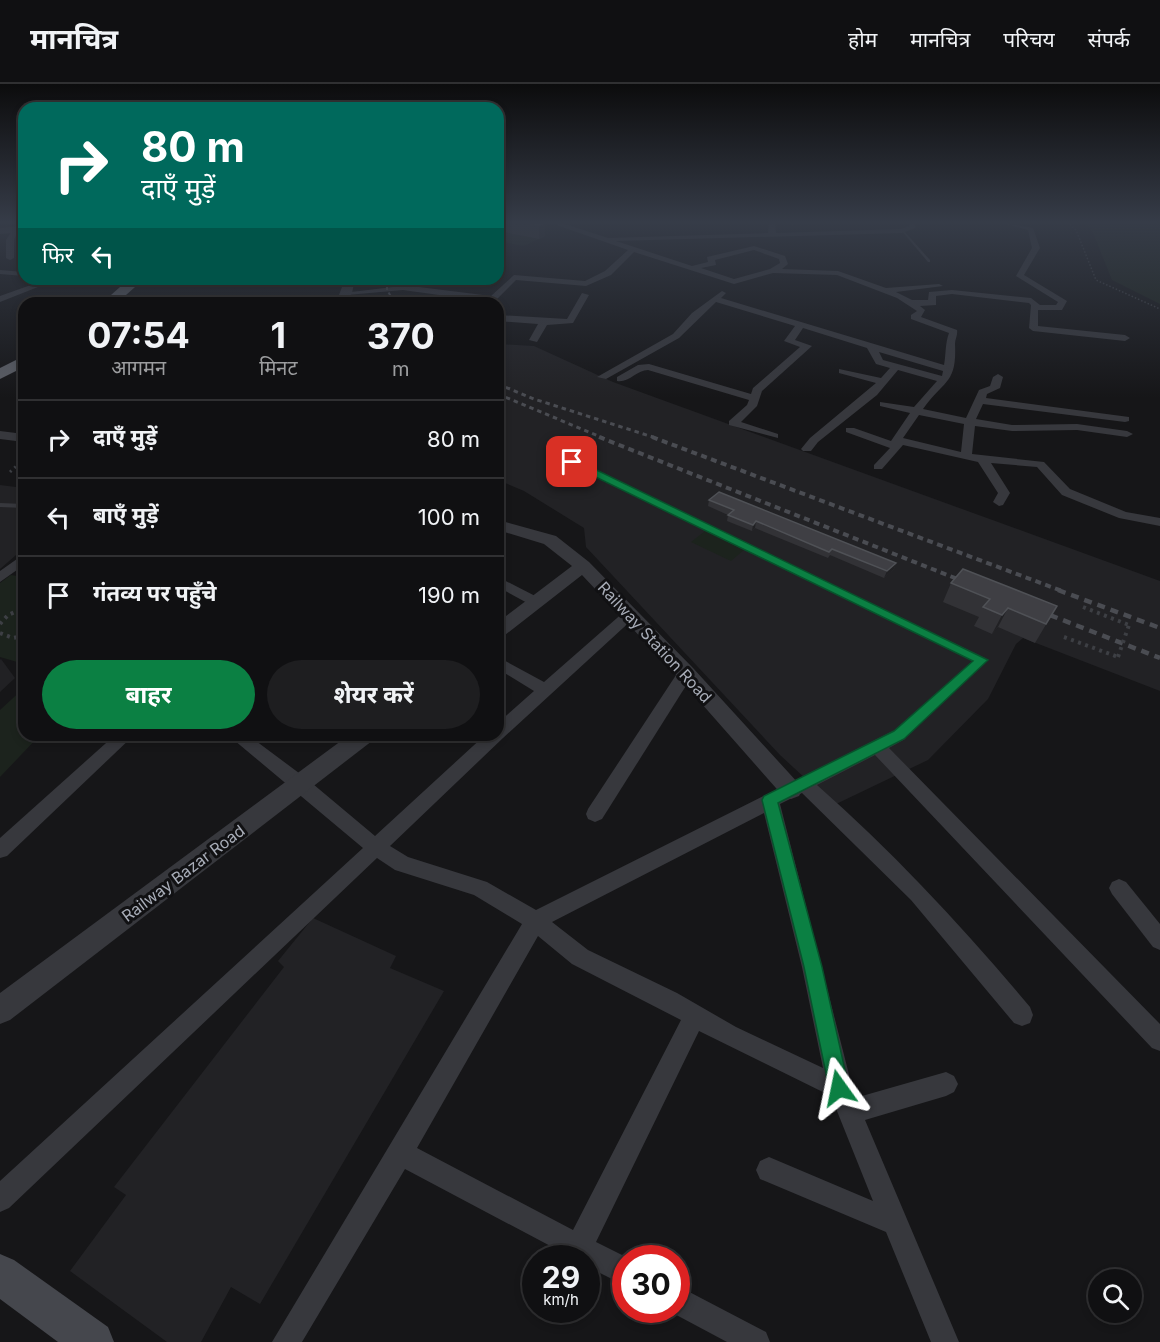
<!DOCTYPE html>
<html lang="hi">
<meta charset="utf-8">
<style>
:root{--surface:#101012;--page:#1e1e20;--text:#f1f3f6;--muted:#9c9d9f;--line:#303032;--accent:#0b8043}
body{margin:0;font-family:Inter,"Noto Sans Devanagari",sans-serif;background:var(--page);color:var(--text);height:100vh;display:flex;flex-direction:column;font-size:22px;white-space:nowrap}
*{box-sizing:border-box;margin:0}
p{font-size:20px;color:var(--muted)}
.icon{flex:none;width:33px;height:33px;fill:none;stroke:currentColor;stroke-width:2;stroke-linecap:round;stroke-linejoin:round}
.map{position:relative;flex:1;overflow:hidden}
.sheet{position:absolute;left:18px;top:213px;width:486px;height:444px;display:flex;flex-direction:column;background:var(--surface);border-radius:18px;box-shadow:0 3px 9px #0003,0 0 0 2px var(--line)}
.sheet>*{flex:none}
.banner{position:absolute;left:18px;top:18px;width:486px;height:183px;border-radius:18px;box-shadow:0 3px 9px #0003,0 0 0 2px var(--line);background:#00695c;color:#fff;overflow:hidden}
.fabs{position:absolute;left:1088px;top:1185px;display:grid;gap:12px}
.fabs a{display:grid;place-items:center;width:54px;height:54px;border-radius:50%;background:var(--surface);box-shadow:0 3px 9px #0003,0 0 0 2px var(--line);font-size:30px}
.speed{position:absolute;left:522px;top:1161px;display:flex;gap:12px;font-size:30px;font-weight:700;text-align:center}
.speed>*{display:grid;place-content:center;width:78px;height:78px;border-radius:50%;background:var(--surface);box-shadow:0 3px 9px #0003,0 0 0 2px var(--line);line-height:1}
.speed small{font-size:15px;font-weight:400}
.speed .limit{border:9px solid #d22;background:#fff;color:#111}
.pin{position:absolute;display:grid;place-items:center;width:51px;height:51px;color:#fff;margin:-26px;border-radius:12px;box-shadow:0 3px 9px #0006}
.me{position:absolute;width:66px;margin:-33px;rotate:348deg;stroke-linejoin:round;filter:drop-shadow(0 0 4px #0008)}
.turn{display:flex;align-items:center;gap:21px;height:126px;padding:0 24px;font-size:27px}
.turn .icon{width:78px;height:78px;stroke-width:2.5}
.turn b{display:block;font-size:42px;line-height:51px}
.then{display:flex;align-items:center;height:57px;padding:0 24px;background:#0003;gap:12px;font-size:22px}
.eta{display:flex;justify-content:space-evenly;align-items:center;height:102px;text-align:center}
.eta b{font-size:36px;font-weight:700;line-height:42px}
.primary-button{display:flex;gap:12px;margin-top:auto;padding:12px 24px}
.primary-button a{flex:1;height:69px;border-radius:36px;background:var(--accent);color:#fff;font-size:24px;font-weight:700;line-height:69px;text-align:center}
.primary-button a+a{background:var(--page);color:var(--text)}
ul{padding:0;list-style:none}
li{display:flex;align-items:center;gap:18px;height:78px;padding:0 24px;border-top:2px solid var(--line)}
li div{flex:1}
li b{display:block;font-size:22px}
li em{font-style:normal}
header{display:flex;align-items:center;gap:36px;box-sizing:border-box;height:84px;padding:0 30px;background:var(--surface);border-bottom:2px solid var(--line)}
header strong{font-size:28px}
nav{display:flex;gap:33px;margin-inline-start:auto;font-size:21px}
.map>svg:first-child{display:block}
</style>
<header>
<strong>मानचित्र</strong>
<nav><a>होम</a><a>मानचित्र</a><a>परिचय</a><a>संपर्क</a></nav>
</header>
<div class="map">
<svg width="1160" height="1258" viewBox="0 0 1160 1258">
<rect width="100%" height="100%" fill="#161618"/>
<g fill="#222225">
<polygon points="498,260 534,262 613,298 1160,497 1160,607 1023,554 1016,560 988,615 928,676 834,721 780,671 586,463 584,444 524,407 498,396"/>
<polygon points="0,401 24,404 24,464 0,485"/>
<polygon points="313,834 396,872 390,884 444,907 260,1220 231,1203 201,1258 167,1258 70,1187 126,1111 114,1103 284,883 278,877"/>
</g>
<g fill="#1c231d">
<polygon points="1082,138 1152,138 1160,143 1160,220 1112,196 1091,144"/>
<polygon points="498,147 539,155 524,162 498,157"/>
<polygon points="705,447 744,466 731,477 691,458"/>
<polygon points="11,491 24,493 24,580 0,573 0,499"/>
<polygon points="24,604 24,651 40,651 0,693 0,626"/>
</g>
<g fill="none" stroke-linecap="round" stroke-linejoin="round">
<polyline stroke="#3d3f44" stroke-width="1.5" stroke-dasharray="1.5 2" stroke-linecap="butt" points="1067,138 1076,146 1096,196 1160,225"/>
<polyline stroke="#3d3f44" stroke-width="3" stroke-dasharray="2 4" stroke-linecap="butt" points="10,388 24,375"/>
<g stroke="#3d3f44" stroke-width="4" stroke-dasharray="3 4.5" stroke-linecap="butt">
<polyline points="1083,523 1129,541"/>
<polyline points="0,540 8,531 24,524"/>
<polyline points="0,549 13,554 24,552"/>
<polyline points="1064,553 1118,573"/>
</g>
<g fill="#37383d" fill-rule="evenodd">
<polygon points="901,146 903,146 930,176 930,178 928,178"/>
<polygon points="6,284 24,286 24,288 6,286"/>
<polygon points="549,366 553,366 985,574 986,576 902,653 896,653 895,651 896,649 977,577 549,368"/>
<polygon points="0,419 24,420 24,424 0,423"/>
</g>
<g fill="#37383d" fill-rule="evenodd">
<path d="M548,138H559L608,154L768,149L769,138H775L776,149L901,145L909,142V138H916L915,144L902,149L616,157L692,182L708,178L707,173L754,162L785,172L788,180L782,185L838,187L886,204L939,200L943,202L896,208L912,216H928L929,208L952,206L1031,214L1040,221H1056L1058,218L1016,192L1032,164L1028,146L998,138L1033,144L1040,164L1024,191L1067,217L1062,226H1038V242L1125,251L1130,254L1125,257L1033,247L1029,244L1031,221L1029,219L952,210L936,212V221L920,222L925,226L921,233L957,246C958,251 955,255 955,260C957,300 944,296 923,325L966,334L979,306L990,302L993,293L998,290L1003,293L1000,304L987,310L986,314L1129,333V337L1125,338L983,320L976,335L1012,341L1077,340L1127,347L1133,350L1127,353L1077,346L1012,347L975,342L972,370L1044,378L1070,405L1126,428L1160,434V442L1119,434L1062,411L1037,383L991,379L1010,409L1003,421L999,422L993,418L998,409L978,378L903,361L882,385H874V381L890,364L846,348V344H854L891,357L910,329L880,322V318L914,323L937,297L898,286L877,311L818,358L811,367H803L801,365L810,354L876,299L839,289V285L881,294L890,284L876,280L867,264L803,244L795,256L812,262L762,307L757,322L741,338L778,350V354L729,341V337L747,321L749,316L648,286C637,286 629,299 617,297V293L638,281L649,280L751,310L753,304L800,263L784,257L795,242L716,218L679,254L606,295L597,293L673,250L692,229L722,207L726,209L721,214L944,281C946,270 945,260 949,249L911,235V231L917,227L897,214L837,191L773,189L734,200L634,168L611,191L586,202L516,196L497,215V219L403,206L347,211L343,209L401,202L412,196L416,198L411,202L491,212L514,191L585,197L605,187L628,166ZM754,166L779,175L780,179L770,185L734,195L701,184L716,181L715,176ZM879,268L943,287L942,292L883,276ZM919,331L964,340L961,368L903,354Z"/>
<polygon points="825,138 793,141 790,139 790,138"/>
<polygon points="959,138 965,138 965,139 962,141"/>
<polygon points="14,144 18,146 14,156 14,174 10,176 6,174 6,156"/>
<polygon points="0,186 24,188 24,192 0,190"/>
<polygon points="42,197 130,198 134,200 130,202 43,201 0,218 0,212"/>
<polygon points="582,209 589,211 573,239 547,241 537,258 529,256 538,240 498,237 498,231 567,235"/>
<polygon points="24,470 24,481 0,498 0,487"/>
<polygon points="498,493 541,515 543,518 536,523 531,521 498,503"/>
<path d="M630,525L637,530L635,533L503,654L390,762L408,773L487,798L536,826L893,647H905L907,651L905,655L889,664L1160,940V967L1152,964L875,671L817,701C894,769 964,844 1030,923L1033,931L1030,939L1022,942L1014,939L911,816L802,709L780,720L855,1014L946,988L954,992L958,1000L954,1008L946,1012L865,1036L959,1258H931L886,1148L760,1095L756,1086L760,1077L769,1073L873,1117L831,1012L699,947L596,1158L628,1174H626V1202L586,1182V1174H573L405,1085L302,1258H272L522,840L474,811L395,786L377,774L9,1124L0,1128V1097L363,764L228,651H248L307,695L375,752L485,651H498V639L534,607L498,585V573L544,598L625,527ZM764,729L802,883L823,984L736,943L677,909L588,866L552,838ZM538,852L572,880L681,936L573,1146L417,1064Z"/>
<polygon points="686,584 694,589 602,735 595,738 588,735 586,730 588,725 680,585"/>
<polygon points="115,651 134,651 7,772 0,774 0,754"/>
<polygon points="1119,795 1126,798 1160,840 1160,866 1153,863 1112,810 1109,804 1112,798"/>
<polygon points="676,1201 766,1248 770,1258 727,1258 667,1226 676,1226"/>
</g>
<g fill="#37383d" fill-rule="evenodd">
<polygon points="24,142 24,148 0,150 0,144"/>
<polygon points="345,195 355,195 352,209 346,219 336,219"/>
<polygon points="0,347 24,350 24,358 0,355"/>
<polygon points="498,436 556,452 589,478 693,584 799,700 802,706 799,712 791,715 783,712 679,594 582,491 505,551 498,553 498,538 572,482 544,460 498,446"/>
<polygon points="349,651 375,651 372,657 10,936 0,940 0,909"/>
</g>
<polygon fill="#45474d" fill-rule="evenodd" points="0,1170 14,1176 108,1243 114,1258 58,1258 0,1215"/>
<g fill="#5b5e65" fill-rule="evenodd">
<polygon points="129,195 144,195 117,219 102,219"/>
<polygon points="24,272 24,283 0,295 0,284"/>
</g>
<polyline stroke="#4a4c52" stroke-width="2" stroke-dasharray="4 3" stroke-linecap="butt" points="387,195 387,206 395,219"/>
<g stroke="#4a4c52" stroke-width="3" stroke-dasharray="4.5 4" stroke-linecap="butt">
<polyline points="498,300 534,315 656,354"/>
<polyline points="498,310 603,354"/>
</g>
<g stroke="#4a4c52" stroke-width="4" stroke-dasharray="6 4.5" stroke-linecap="butt">
<polyline points="599,353 970,500"/>
<polyline points="652,353 1062,507"/>
</g>
<g stroke="#4a4c52" stroke-width="4.5" stroke-dasharray="8 6" stroke-linecap="butt">
<polyline points="1058,506 1160,544"/>
<polyline points="1037,526 1160,574"/>
</g>
<polyline stroke="#3d3f44" stroke-width="4" stroke-dasharray="3 4.5" stroke-linecap="butt" points="1118,573 1129,541"/>
</g>
<g fill="#323236">
<polygon points="498,138 545,139 545,152 539,155 498,147"/>
<polygon points="709,416 896,479 894,485 884,494 830,471 828,474 755,444 752,447 727,437 728,431 708,422"/>
<polygon points="951,499 1057,522 1035,559 998,543 992,550 974,542 979,533 943,518"/>
</g>
<g fill="#212124">
<polygon points="545,139 545,152 539,155 539,141"/>
<polygon points="756,437 755,444 752,447 753,441"/>
<polygon points="896,479 894,485 884,494 887,487"/>
<polygon points="1008,524 998,543 992,550 1002,531"/>
<polygon points="1,575 15,594 0,608 0,576"/>
</g>
<g fill="#3f3f44" stroke="#4f5156" stroke-width="1.5">
<polygon points="523,138 542,138 545,139 539,141"/>
<polygon points="719,408 896,479 887,487 832,465 829,468 756,437 753,441 728,431 734,426 709,416"/>
<polygon points="963,485 1057,522 1046,540 1008,524 1002,531 983,523 990,515 951,499"/>
</g>
<linearGradient id="sky" x2="0" y2="1"><stop stop-color="#0c0c0d"/><stop offset="0.44" stop-color="#363c48"/><stop offset="1" stop-color="#363c48" stop-opacity="0"/></linearGradient>
<rect width="1160" height="314" fill="url(#sky)"/>
<polygon fill="#0b8043" stroke="#07532c" stroke-width="1.5" points="569,376 576,376 988,576 904,655 778,719 822,883 849,1004 846,1011 839,1014 832,1011 829,1004 804,883 762,716 764,712 894,647 973,577 569,380"/>
<g text-anchor="middle" stroke-width="6" stroke-linejoin="round" paint-order="stroke">
<g font-size="16" fill="#a8adb8" stroke="#111113">
<text transform="translate(655 558) rotate(47)" y="6">Railway Station Road</text>
<text transform="translate(183 789) rotate(-37)" y="6">Railway Bazar Road</text>
</g>
</g>
</svg>
<div class="fabs">
<a><svg class="icon" aria-label="search" viewBox="0 0 24 24"><circle cx="10" cy="10" r="6"/><path d="M15 15l6 6"/></svg></a>
</div>
<div class="speed"><div>29<small>km/h</small></div><div class="limit">30</div></div>
<div class="pin" style="left:572px;top:378px;background:#d93025"><svg class="icon" aria-label="arrive" viewBox="0 0 24 24"><path d="M6 21V4h12l-3 4 3 4H6"/></svg></div>
<svg class="me" style="left:839px;top:1004px" viewBox="-20 -20 40 40"><path d="M0-17L14 15 0 8-14 15z" fill="#0b8043" stroke="#fff" stroke-width="4"/></svg>
<div class="banner">
<div class="turn"><svg class="icon" aria-label="right" viewBox="0 0 24 24"><path d="M7 20v-9h11M14 6l5 5-5 5"/></svg><div><b>80 m</b>दाएँ मुड़ें</div></div>
<div class="then">फिर<svg class="icon" aria-label="left" viewBox="0 0 24 24"><path d="M17 20v-9H6M10 6l-5 5 5 5"/></svg></div>
</div>
<section class="sheet">
<div class="eta">
<div><b>07:54</b><p>आगमन</p></div>
<div><b>1</b><p>मिनट</p></div>
<div><b>370</b><p>m</p></div>
</div>
<ul>
<li><svg class="icon" aria-label="right" viewBox="0 0 24 24"><path d="M7 20v-9h11M14 6l5 5-5 5"/></svg><div><b>दाएँ मुड़ें</b></div><em>80 m</em></li>
<li><svg class="icon" aria-label="left" viewBox="0 0 24 24"><path d="M17 20v-9H6M10 6l-5 5 5 5"/></svg><div><b>बाएँ मुड़ें</b></div><em>100 m</em></li>
<li><svg class="icon" aria-label="arrive" viewBox="0 0 24 24"><path d="M6 21V4h12l-3 4 3 4H6"/></svg><div><b>गंतव्य पर पहुँचे</b></div><em>190 m</em></li>
</ul>
<div class="primary-button"><a>बाहर</a><a>शेयर करें</a></div>
</section>
</div>
